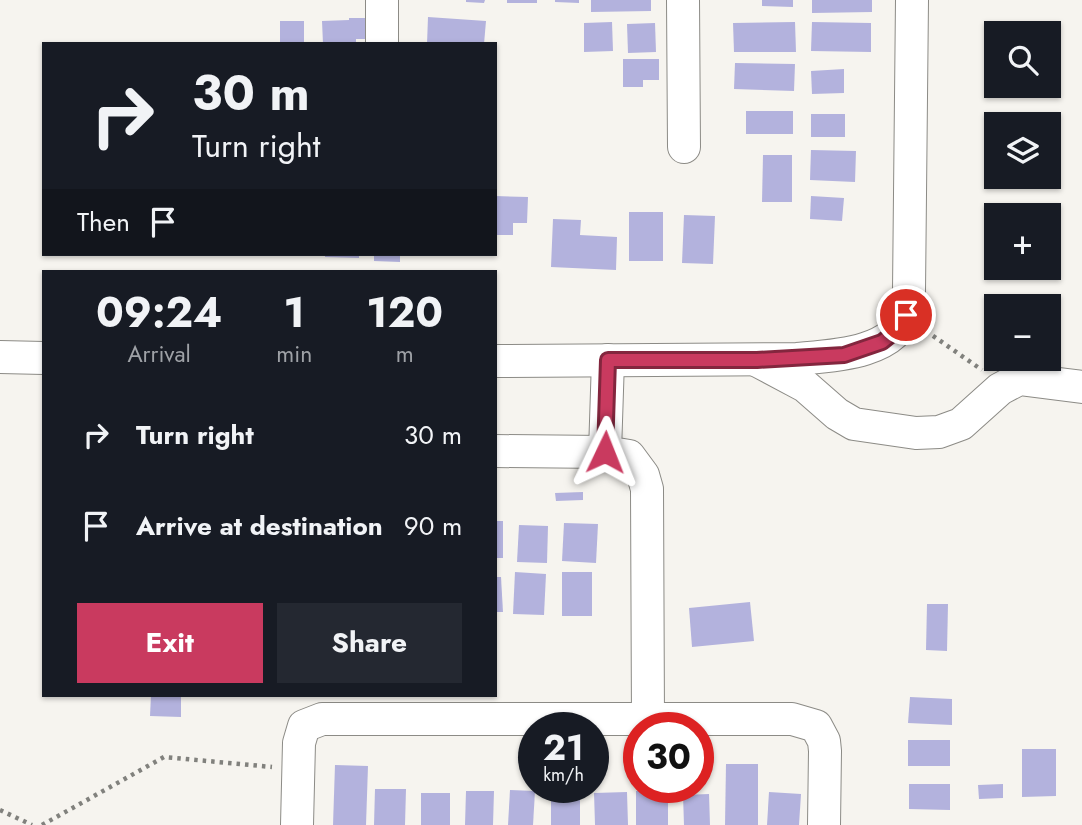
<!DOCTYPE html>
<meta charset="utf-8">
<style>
:root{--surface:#171b24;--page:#242831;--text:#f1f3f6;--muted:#9ea1a6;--accent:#c93a5f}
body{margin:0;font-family:Jost,sans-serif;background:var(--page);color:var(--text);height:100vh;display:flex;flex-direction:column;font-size:26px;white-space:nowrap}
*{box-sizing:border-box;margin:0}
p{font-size:23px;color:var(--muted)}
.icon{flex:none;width:38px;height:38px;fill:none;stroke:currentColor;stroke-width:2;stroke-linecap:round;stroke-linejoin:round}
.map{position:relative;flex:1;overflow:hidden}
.side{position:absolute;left:42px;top:270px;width:455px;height:427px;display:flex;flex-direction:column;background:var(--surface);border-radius:0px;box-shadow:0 2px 5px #0004}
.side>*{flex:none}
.banner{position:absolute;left:42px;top:42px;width:455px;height:214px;border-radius:0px;box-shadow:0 2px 5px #0004;background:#171b24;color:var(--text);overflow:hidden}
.fabs{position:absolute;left:984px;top:21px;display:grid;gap:14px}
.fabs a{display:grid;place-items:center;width:77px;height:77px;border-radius:0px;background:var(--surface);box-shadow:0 2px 5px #0004;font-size:35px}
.speed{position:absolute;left:518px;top:712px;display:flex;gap:14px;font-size:35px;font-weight:700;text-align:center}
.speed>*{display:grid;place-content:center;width:91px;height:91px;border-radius:50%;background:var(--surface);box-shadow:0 2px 5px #0004;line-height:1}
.speed small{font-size:18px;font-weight:400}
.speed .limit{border:10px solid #d22;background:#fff;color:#111}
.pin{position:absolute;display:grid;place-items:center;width:60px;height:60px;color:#fff;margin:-30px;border:4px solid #fff;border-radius:50%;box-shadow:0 2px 7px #0007}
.me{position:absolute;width:77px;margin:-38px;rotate:2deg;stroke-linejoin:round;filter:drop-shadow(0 0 5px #0008)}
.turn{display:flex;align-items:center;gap:24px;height:147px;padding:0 35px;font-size:32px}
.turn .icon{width:91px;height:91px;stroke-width:2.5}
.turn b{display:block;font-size:49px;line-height:60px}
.then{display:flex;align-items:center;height:66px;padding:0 35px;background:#0003;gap:14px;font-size:26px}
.eta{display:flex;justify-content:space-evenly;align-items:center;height:119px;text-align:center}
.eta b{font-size:42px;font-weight:700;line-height:49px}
.primary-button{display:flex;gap:14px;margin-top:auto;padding:14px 35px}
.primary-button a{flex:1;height:80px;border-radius:0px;background:var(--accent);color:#fff;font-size:28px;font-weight:700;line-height:80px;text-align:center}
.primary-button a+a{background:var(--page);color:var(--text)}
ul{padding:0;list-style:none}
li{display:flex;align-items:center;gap:21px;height:91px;padding:0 35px}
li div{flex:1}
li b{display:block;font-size:26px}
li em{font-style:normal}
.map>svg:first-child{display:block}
</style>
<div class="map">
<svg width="1082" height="825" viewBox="0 0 1082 825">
<rect width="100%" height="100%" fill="#f6f4ef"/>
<g fill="#b3b2dd">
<polygon points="466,0 485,0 484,3 466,2"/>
<rect x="507" y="0" width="30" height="3"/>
<polygon points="555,0 579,0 579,3 555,2"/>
<polygon points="591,0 651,0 651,11 591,12"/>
<polygon points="762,0 793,0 793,7 762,6"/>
<polygon points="812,0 872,0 872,12 812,13"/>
<polygon points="428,17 486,21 484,44 427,44"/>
<polygon points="349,18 369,18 369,39 356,39 356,44 323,44 322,21 349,20"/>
<rect x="280" y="21" width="24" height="23"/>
<polygon points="612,22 613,51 584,52 584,23"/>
<polygon points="795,22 796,52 734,52 733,23"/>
<polygon points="812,22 871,23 871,52 811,51"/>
<polygon points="655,23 656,52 628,53 627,24"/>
<polygon points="623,59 659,59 659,80 643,80 643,87 623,87"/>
<polygon points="735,63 795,64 794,91 734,89"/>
<polygon points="844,69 844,93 812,94 811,71"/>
<rect x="746" y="111" width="47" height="23"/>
<rect x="811" y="114" width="34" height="23"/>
<polygon points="811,150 856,151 855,182 810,180"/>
<polygon points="763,155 792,155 792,202 762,202"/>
<polygon points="495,196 528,197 527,223 513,223 513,235 495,235"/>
<polygon points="811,196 844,198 842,221 810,219"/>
<rect x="629" y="212" width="34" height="49"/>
<polygon points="684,215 715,216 713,264 682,263"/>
<polygon points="553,219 581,220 580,235 617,237 616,270 551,267"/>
<polygon points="325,254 359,254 359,258 325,257"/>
<polygon points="374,254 400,254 400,262 374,261"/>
<polygon points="583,492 583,500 556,501 555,493"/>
<rect x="495" y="521" width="8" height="37"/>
<polygon points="564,523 598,524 596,563 562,561"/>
<polygon points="519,525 548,526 547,563 517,562"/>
<polygon points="515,572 546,574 544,615 513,614"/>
<rect x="562" y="572" width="30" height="44"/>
<polygon points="495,577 501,577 503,612 495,612"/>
<polygon points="750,602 754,641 692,647 689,608"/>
<polygon points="927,604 948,604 947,651 926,650"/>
<polygon points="151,695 181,695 181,717 150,716"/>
<polygon points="910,697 952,699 952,725 908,723"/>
<rect x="908" y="740" width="42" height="26"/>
<polygon points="1022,749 1056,749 1056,796 1022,797"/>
<polygon points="726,764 758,764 758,825 725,825"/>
<polygon points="335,765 368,766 366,825 333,825"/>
<polygon points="909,784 950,784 950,810 909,809"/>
<polygon points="1003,784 1003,798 979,799 978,785"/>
<polygon points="375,789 406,789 405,825 374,825"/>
<polygon points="510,790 535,791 533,825 508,825"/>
<polygon points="466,791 494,791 493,825 465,825"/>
<rect x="636" y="791" width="32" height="34"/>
<rect x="551" y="792" width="29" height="33"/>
<polygon points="627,792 628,825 595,825 594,793"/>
<polygon points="769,792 801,794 799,825 767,825"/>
<rect x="421" y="793" width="29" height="32"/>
<polygon points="709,794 710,825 684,825 683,795"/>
</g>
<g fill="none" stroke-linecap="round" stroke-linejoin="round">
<defs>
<g id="minor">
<polyline points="683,0 684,147"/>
<polyline points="382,44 382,0"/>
<polyline points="0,357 44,358"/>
<polyline points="608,360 605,452 629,456 643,475 647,489 648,719"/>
<path d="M495,361L797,359C830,356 896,354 906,313C908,306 908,298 909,291L912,0"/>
<polyline points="758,361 805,386 837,414 854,424 916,433 939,432 961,424 1000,389 1019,379 1082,387"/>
<polyline points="495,451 605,452"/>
<polyline points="297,825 299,743 304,726 322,719 792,719 816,726 824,741 825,751 824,825"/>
</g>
</defs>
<use href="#minor" stroke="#8c8b86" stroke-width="34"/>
<g stroke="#81817d" stroke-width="4.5" stroke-dasharray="3.5 5" stroke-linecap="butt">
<polyline points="926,331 982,370"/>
<polyline points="0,810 32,825"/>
<polyline points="42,825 164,757 272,767"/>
</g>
<use href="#minor" stroke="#fff" stroke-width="32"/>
</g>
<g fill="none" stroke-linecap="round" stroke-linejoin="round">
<defs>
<polyline id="route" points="605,452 608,360 757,360 844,355 882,342 897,330 906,315"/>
</defs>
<use href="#route" stroke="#83263e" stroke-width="18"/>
<use href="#route" stroke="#c93a5f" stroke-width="12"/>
</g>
</svg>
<div class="fabs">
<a><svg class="icon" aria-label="search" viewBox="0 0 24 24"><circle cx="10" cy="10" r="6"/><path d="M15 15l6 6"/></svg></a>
<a><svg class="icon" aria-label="layers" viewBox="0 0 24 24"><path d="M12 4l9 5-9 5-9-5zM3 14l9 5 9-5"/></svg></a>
<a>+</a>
<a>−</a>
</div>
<div class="speed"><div>21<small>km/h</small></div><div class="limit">30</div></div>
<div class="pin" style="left:906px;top:315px;background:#d93025"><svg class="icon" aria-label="arrive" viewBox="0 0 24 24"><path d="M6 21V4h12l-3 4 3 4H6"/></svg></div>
<svg class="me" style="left:605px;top:452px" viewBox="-20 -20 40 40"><path d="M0-17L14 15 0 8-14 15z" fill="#c93a5f" stroke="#fff" stroke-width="4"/></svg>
<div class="banner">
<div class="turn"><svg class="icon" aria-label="right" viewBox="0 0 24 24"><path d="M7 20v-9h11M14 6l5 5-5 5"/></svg><div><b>30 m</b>Turn right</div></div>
<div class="then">Then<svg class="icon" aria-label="arrive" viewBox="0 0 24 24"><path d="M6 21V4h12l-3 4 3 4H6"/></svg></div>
</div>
<section class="side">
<div class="eta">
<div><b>09:24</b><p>Arrival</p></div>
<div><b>1</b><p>min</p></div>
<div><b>120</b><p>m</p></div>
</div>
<ul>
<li><svg class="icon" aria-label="right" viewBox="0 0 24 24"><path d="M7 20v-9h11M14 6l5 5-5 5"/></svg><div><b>Turn right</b></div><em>30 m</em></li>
<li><svg class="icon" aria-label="arrive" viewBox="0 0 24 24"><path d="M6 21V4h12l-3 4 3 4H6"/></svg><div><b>Arrive at destination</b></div><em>90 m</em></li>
</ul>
<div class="primary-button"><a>Exit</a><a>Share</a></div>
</section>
</div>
